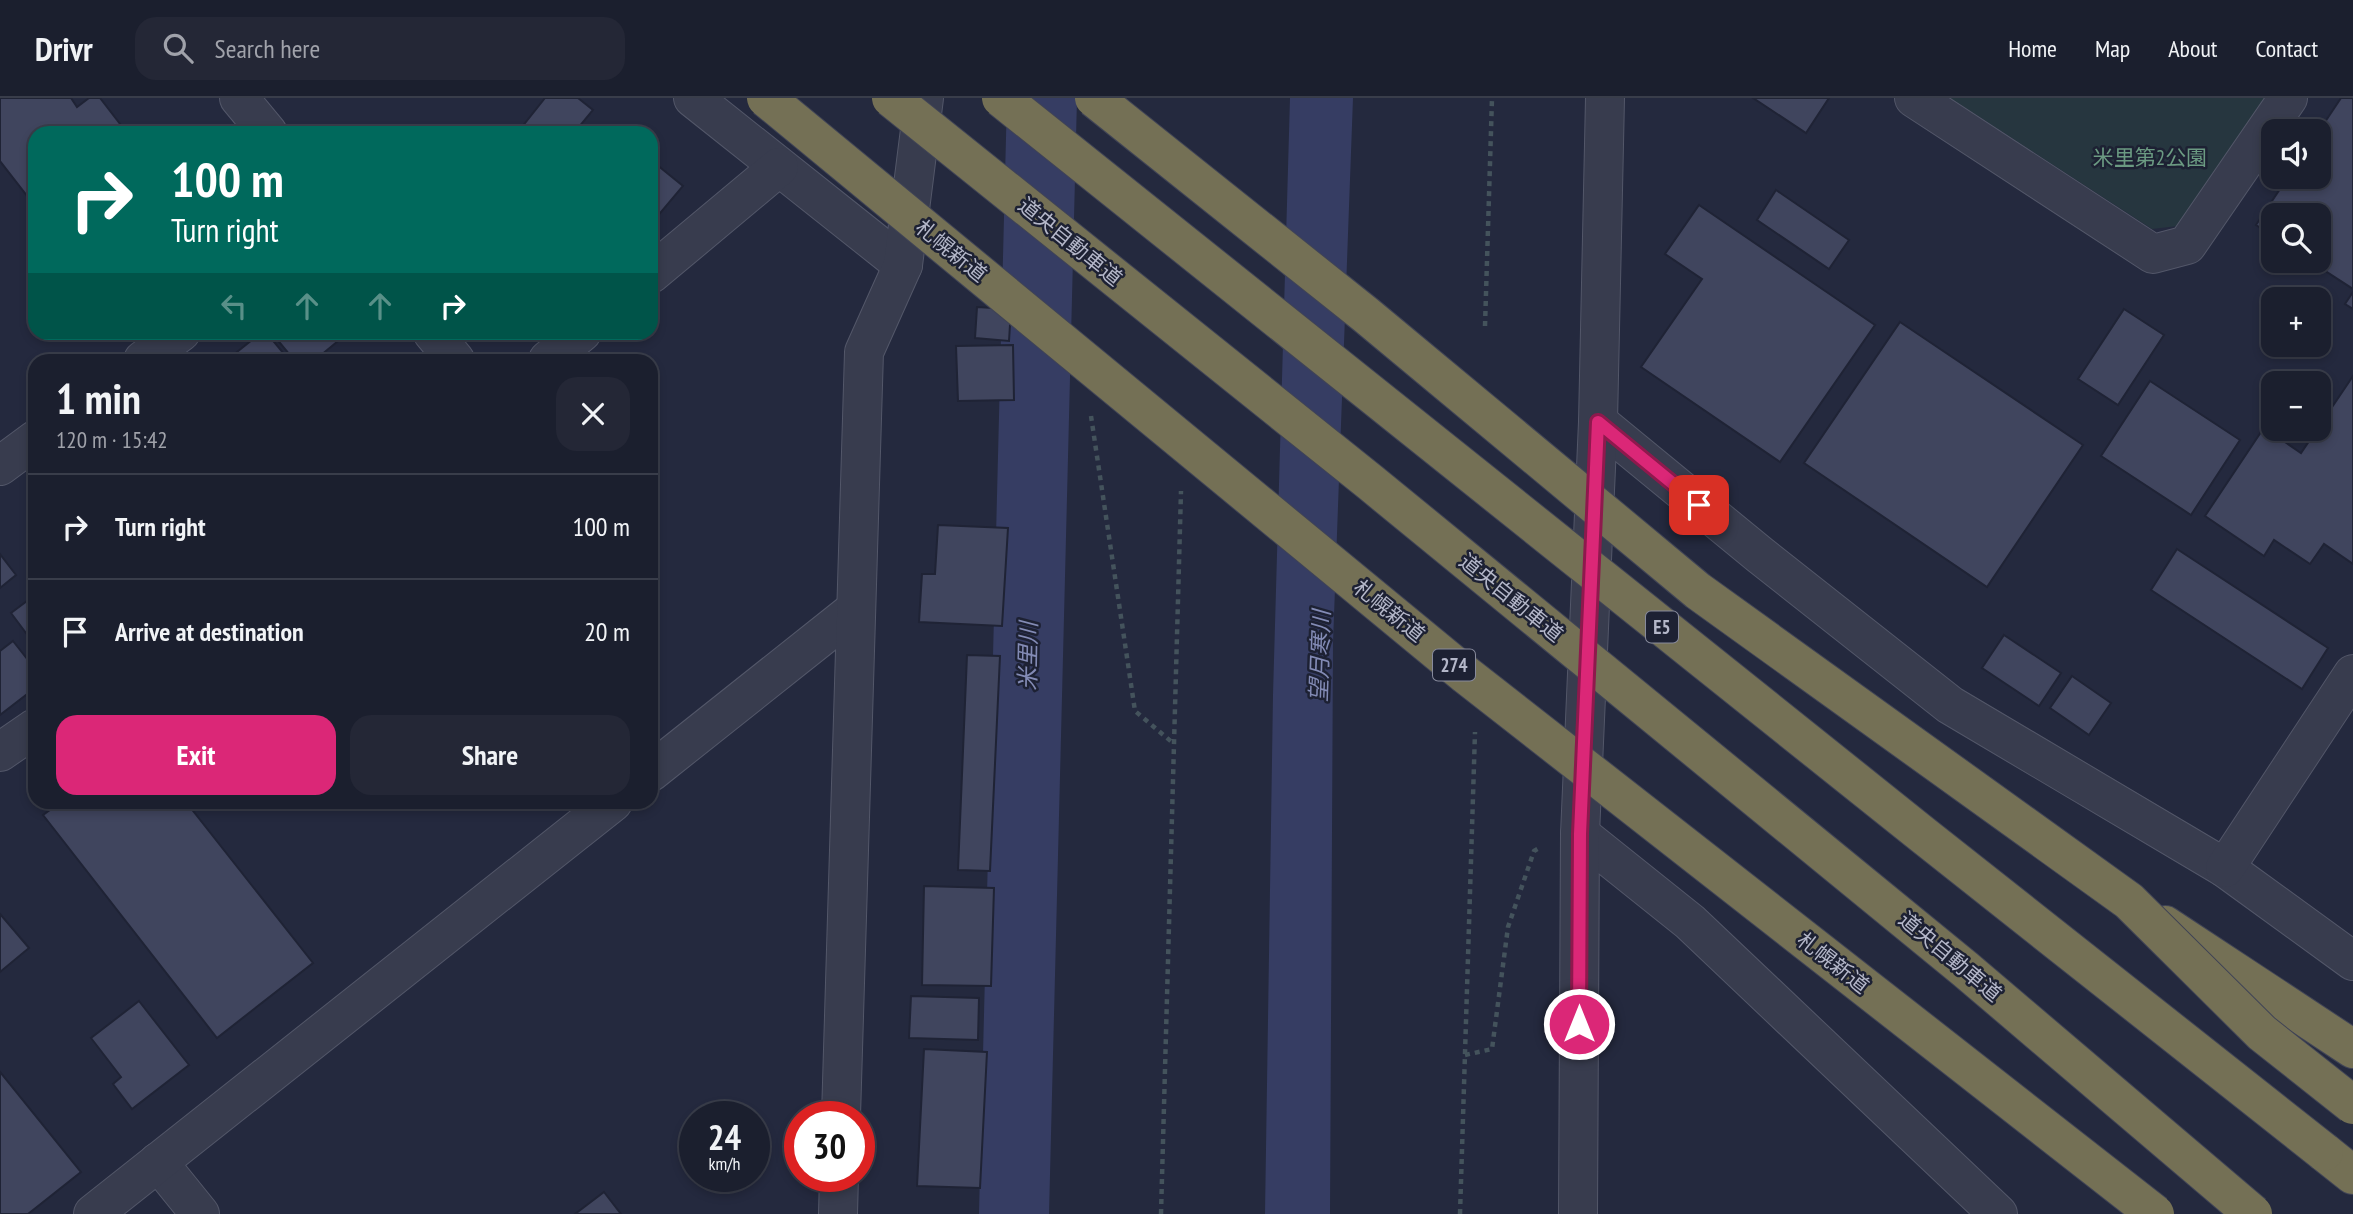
<!DOCTYPE html>
<meta charset="utf-8">
<style>
:root{--surface:#1b1f2e;--page:#242736;--text:#f1f3f6;--muted:#a0a2aa;--line:#393d4a;--accent:#db2777}
body{margin:0;font-family:"PT Sans Narrow","Noto Sans JP",sans-serif;background:var(--page);color:var(--text);height:100vh;display:flex;flex-direction:column;font-size:26px;white-space:nowrap}
*{box-sizing:border-box;margin:0}
p{font-size:23px;color:var(--muted)}
.icon{flex:none;width:38px;height:38px;fill:none;stroke:currentColor;stroke-width:2;stroke-linecap:round;stroke-linejoin:round}
.map{position:relative;flex:1;overflow:hidden}
.panel{position:absolute;left:28px;top:256px;width:630px;height:455px;display:flex;flex-direction:column;background:var(--surface);border-radius:21px;box-shadow:0 4px 10px #0003,0 0 0 2px var(--line)}
.panel>*{flex:none}
.banner{position:absolute;left:28px;top:28px;width:630px;height:214px;border-radius:21px;box-shadow:0 4px 10px #0003,0 0 0 2px var(--line);background:#00695c;color:#fff;overflow:hidden}
.fabs{position:absolute;left:2261px;top:21px;display:grid;gap:14px}
.fabs a{display:grid;place-items:center;width:70px;height:70px;border-radius:14px;background:var(--surface);box-shadow:0 4px 10px #0003,0 0 0 2px var(--line);font-size:35px}
.speed{position:absolute;left:679px;top:1003px;display:flex;gap:14px;font-size:35px;font-weight:700;text-align:center}
.speed>*{display:grid;place-content:center;width:91px;height:91px;border-radius:50%;background:var(--surface);box-shadow:0 4px 10px #0003,0 0 0 2px var(--line);line-height:1}
.speed small{font-size:18px;font-weight:400}
.speed .limit{border:10px solid #d22;background:#fff;color:#111}
.pin{position:absolute;display:grid;place-items:center;width:60px;height:60px;color:#fff;margin:-30px;border-radius:14px;box-shadow:0 4px 10px #0006}
.me{position:absolute;width:77px;margin:-38px;rotate:0deg;stroke-linejoin:round;filter:drop-shadow(0 0 5px #0008)}
.turn{display:flex;align-items:center;gap:24px;height:147px;padding:0 28px;font-size:32px}
.turn .icon{width:91px;height:91px;stroke-width:2.5}
.turn b{display:block;font-size:49px;line-height:60px}
.lanes{display:flex;align-items:center;height:66px;padding:0 28px;background:#0003;justify-content:center;gap:35px;direction:ltr}
.lanes .off{opacity:.35}
.round{display:grid;place-items:center;flex:none;width:74px;height:74px;border-radius:21px;background:var(--page)}
.summary{display:flex;align-items:center;justify-content:space-between;height:119px;padding:0 28px}
h1{font-size:42px;font-weight:800;line-height:52px}
.button{display:flex;gap:14px;margin-top:auto;padding:14px 28px}
.button a{flex:1;height:80px;border-radius:21px;background:var(--accent);color:#fff;font-size:28px;font-weight:800;line-height:80px;text-align:center}
.button a+a{background:var(--page);color:var(--text)}
ul{padding:0;list-style:none}
li{display:flex;align-items:center;gap:21px;height:105px;padding:0 28px;border-top:2px solid var(--line)}
li div{flex:1}
li b{display:block;font-size:26px}
li em{font-style:normal}
header{display:flex;align-items:center;gap:42px;box-sizing:border-box;height:98px;padding:0 35px;background:var(--surface);border-bottom:2px solid var(--line)}
header strong{font-size:33px}
nav{display:flex;gap:38px;margin-inline-start:auto;font-size:24px}
.search{width:490px;height:63px;background:var(--page);display:flex;align-items:center;gap:18px;box-sizing:border-box;padding:0 24px;border-radius:21px;color:var(--muted);font-size:26px}
.map>svg:first-child{display:block}
</style>
<header>
<strong>Drivr</strong>
<div class="search"><svg class="icon" aria-label="search" viewBox="0 0 24 24"><circle cx="10" cy="10" r="6"/><path d="M15 15l6 6"/></svg>Search here</div>
<nav><a>Home</a><a>Map</a><a>About</a><a>Contact</a></nav>
</header>
<div class="map">
<svg width="2353" height="1116" viewBox="0 0 2353 1116">
<rect width="100%" height="100%" fill="#24293e"/>
<polygon fill="#26363f" points="1950,0 2265,0 2178,128 2152,131"/>
<polygon fill="#363d63" points="1290,0 1353,0 1333,545 1330,1116 1265,1116 1273,597"/>
<g fill="none" stroke-linecap="round" stroke-linejoin="round">
<polyline stroke="#363d63" stroke-width="70" points="1014,1116 1042,0"/>
</g>
<g fill="#40455e" stroke="#1f2335" stroke-width="2">
<polygon points="0,0 71,0 77,9 89,0 100,0 127,35 35,35 35,108 0,63"/>
<polygon points="545,0 578,0 593,12 574,35 520,35 518,34"/>
<polygon points="1753,0 1829,0 1806,35"/>
<polygon points="2341,0 2353,0 2353,191 2310,163 2319,163 2319,117 2273,117 2273,138 2256,127 2288,79 2319,79 2319,33"/>
<polygon points="651,62 683,88 651,126"/>
<polygon points="1776,92 1849,142 1829,171 1757,122"/>
<polygon points="1699,107 1875,227 1780,364 1641,269 1702,181 1665,156"/>
<polygon points="2353,194 2353,211 2345,206"/>
<polygon points="977,209 1011,211 1009,243 975,240"/>
<polygon points="2124,211 2164,237 2118,307 2078,281"/>
<polygon points="1900,224 2083,347 1987,489 1804,365"/>
<polygon points="262,234 266,234 289,262 227,262"/>
<polygon points="281,234 349,234 315,262 294,262 275,239"/>
<polygon points="1013,247 1014,302 958,303 956,248"/>
<polygon points="2353,278 2353,466 2324,446 2310,466 2274,442 2264,458 2205,418 2273,316 2273,331 2294,331 2285,344 2301,355"/>
<polygon points="2150,283 2240,342 2191,417 2101,358"/>
<polygon points="938,427 1008,430 1002,528 919,524 922,476 935,476"/>
<polygon points="2177,451 2328,550 2302,591 2151,492"/>
<polygon points="0,456 16,477 0,490"/>
<polygon points="35,497 35,547 11,515"/>
<polygon points="2004,537 2061,575 2039,608 1982,570"/>
<polygon points="13,543 35,571 35,590 0,617 0,553"/>
<polygon points="967,557 1000,558 990,773 958,772"/>
<polygon points="2072,578 2111,605 2089,637 2050,610"/>
<polygon points="61,704 186,704 313,865 217,940 43,717"/>
<polygon points="924,788 994,790 991,888 922,887"/>
<polygon points="0,816 29,850 0,874"/>
<polygon points="911,898 979,900 978,942 909,940"/>
<polygon points="139,903 189,967 132,1011 113,986 121,979 91,940"/>
<polygon points="924,951 987,954 980,1090 917,1088"/>
<polygon points="0,974 81,1074 28,1116 0,1116"/>
<polygon points="604,1094 621,1116 575,1116"/>
</g>
<g fill="none" stroke-linecap="round" stroke-linejoin="round">
<defs>
<g id="minor">
<polyline points="239,0 268,35"/>
<polyline points="693,0 903,167"/>
<polyline points="1914,0 2153,156 2187,147 2288,0"/>
<polyline points="651,176 779,69"/>
<polyline points="432,234 455,262"/>
<polyline points="143,262 181,234"/>
<polyline points="548,262 582,234"/>
<polyline points="1598,324 1760,457 1950,607 2225,770 2353,863"/>
<polyline points="0,368 35,342"/>
<polyline points="0,654 35,630"/>
<polyline points="651,674 856,511"/>
<polyline points="1580,736 1690,824 1998,1116"/>
<polyline points="2225,770 2353,576"/>
<polyline points="841,1018 864,254 903,167 924,0"/>
<polyline points="158,1064 200,1116"/>
<polyline points="93,1116 613,704"/>
<polyline points="838,1116 839,1078"/>
<polyline points="1578,1116 1580,736 1598,324 1605,0"/>
</g>
<g id="highway">
<polyline points="2165,827 2353,951"/>
<polyline points="2324,1054 2353,1077"/>
</g>
</defs>
<use href="#minor" stroke="#535769" stroke-width="40"/>
<use href="#highway" stroke="#404456" stroke-width="40"/>
<g stroke="#44535c" stroke-width="4.5" stroke-dasharray="5 5" stroke-linecap="butt">
<polyline points="1485,228 1492,0"/>
<polyline points="1091,318 1135,613 1173,645"/>
<polyline points="1465,957 1492,951 1508,829 1534,753 1541,749"/>
<polyline points="1161,1116 1181,393"/>
<polyline points="1460,1116 1475,634"/>
</g>
<use href="#minor" stroke="#383c4e" stroke-width="38"/>
<use href="#highway" stroke="#747055" stroke-width="38"/>
<defs>
<g id="highway-bridge">
<polyline points="766,0 1466,577 2155,1116"/>
<polyline points="891,0 1370,384 1965,871 2253,1116"/>
<polyline points="1001,0 1923,737 2324,1054"/>
<polyline points="1094,0 1366,217 1698,493 2129,803 2262,935 2353,1007"/>
</g>
</defs>
<use href="#highway-bridge" stroke="#404456" stroke-width="40" stroke-linecap="butt"/>
<use href="#highway-bridge" stroke="#747055" stroke-width="38"/>
</g>
<g fill="none" stroke-linecap="round" stroke-linejoin="round">
<defs>
<polyline id="route" points="1579,926 1580,736 1598,324 1699,407"/>
</defs>
<use href="#route" stroke="#8e194d" stroke-width="18"/>
<use href="#route" stroke="#db2777" stroke-width="12"/>
</g>
<g text-anchor="middle" stroke-width="5" stroke-linejoin="round" paint-order="stroke">
<g fill="#1d2133" stroke="#878a9c" stroke-width="2">
<rect x="1646" y="513.5" width="32" height="31" rx="5"/>
<rect x="1433" y="551.5" width="42" height="31" rx="5"/>
</g>
<g font-size="19" font-weight="bold" fill="#b4b7c9">
<text x="1662" y="536">E5</text>
<text x="1454" y="574">274</text>
</g>
<g font-size="21" fill="#6b9a82" stroke="#1d2133">
<text x="2150" y="67">米里第2公園</text>
</g>
<g font-size="21" fill="#b4b7c9" stroke="#1d2133">
<text transform="translate(1070 144) rotate(39)" y="7">道央自動車道</text>
<text transform="translate(951 153) rotate(39)" y="7">札幌新道</text>
<text transform="translate(1511 500) rotate(39)" y="7">道央自動車道</text>
<text transform="translate(1389 513) rotate(39)" y="7">札幌新道</text>
<text transform="translate(1950 859) rotate(40)" y="7">道央自動車道</text>
<text transform="translate(1833 865) rotate(38)" y="7">札幌新道</text>
</g>
<g font-size="23" font-style="italic" fill="#838bb5" stroke="#1d2133">
<text transform="translate(1028 558) rotate(-89)" y="8">米里川</text>
<text transform="translate(1320 558) rotate(-88)" y="8">望月寒川</text>
</g>
</g>
</svg>
<div class="fabs">
<a><svg class="icon" aria-label="sound" viewBox="0 0 24 24"><path d="M4 9h4l5-4v14l-5-4H4zM17 9q2 3 0 6"/></svg></a>
<a><svg class="icon" aria-label="search" viewBox="0 0 24 24"><circle cx="10" cy="10" r="6"/><path d="M15 15l6 6"/></svg></a>
<a>+</a>
<a>−</a>
</div>
<div class="speed"><div>24<small>km/h</small></div><div class="limit">30</div></div>
<div class="pin" style="left:1699px;top:407px;background:#d93025"><svg class="icon" aria-label="arrive" viewBox="0 0 24 24"><path d="M6 21V4h12l-3 4 3 4H6"/></svg></div>
<svg class="me" style="left:1579px;top:926px" viewBox="-20 -20 40 40"><circle r="17" fill="#db2777" stroke="#fff" stroke-width="3"/><path d="M0-11L8 9 0 5-8 9z" fill="#fff"/></svg>
<div class="banner">
<div class="turn"><svg class="icon" aria-label="right" viewBox="0 0 24 24"><path d="M7 20v-9h11M14 6l5 5-5 5"/></svg><div><b>100 m</b>Turn right</div></div>
<div class="lanes"><svg class="icon off" aria-label="left" viewBox="0 0 24 24"><path d="M17 20v-9H6M10 6l-5 5 5 5"/></svg><svg class="icon off" aria-label="ahead" viewBox="0 0 24 24"><path d="M12 20V5M6 11l6-6 6 6"/></svg><svg class="icon off" aria-label="ahead" viewBox="0 0 24 24"><path d="M12 20V5M6 11l6-6 6 6"/></svg><svg class="icon" aria-label="right" viewBox="0 0 24 24"><path d="M7 20v-9h11M14 6l5 5-5 5"/></svg></div>
</div>
<section class="panel">
<div class="summary"><div><h1>1 min</h1><p>120 m · 15:42</p></div><a class="round"><svg class="icon" aria-label="close" viewBox="0 0 24 24"><path d="M6 6l12 12M18 6L6 18"/></svg></a></div>
<ul>
<li><svg class="icon" aria-label="right" viewBox="0 0 24 24"><path d="M7 20v-9h11M14 6l5 5-5 5"/></svg><div><b>Turn right</b></div><em>100 m</em></li>
<li><svg class="icon" aria-label="arrive" viewBox="0 0 24 24"><path d="M6 21V4h12l-3 4 3 4H6"/></svg><div><b>Arrive at destination</b></div><em>20 m</em></li>
</ul>
<div class="button"><a>Exit</a><a>Share</a></div>
</section>
</div>
